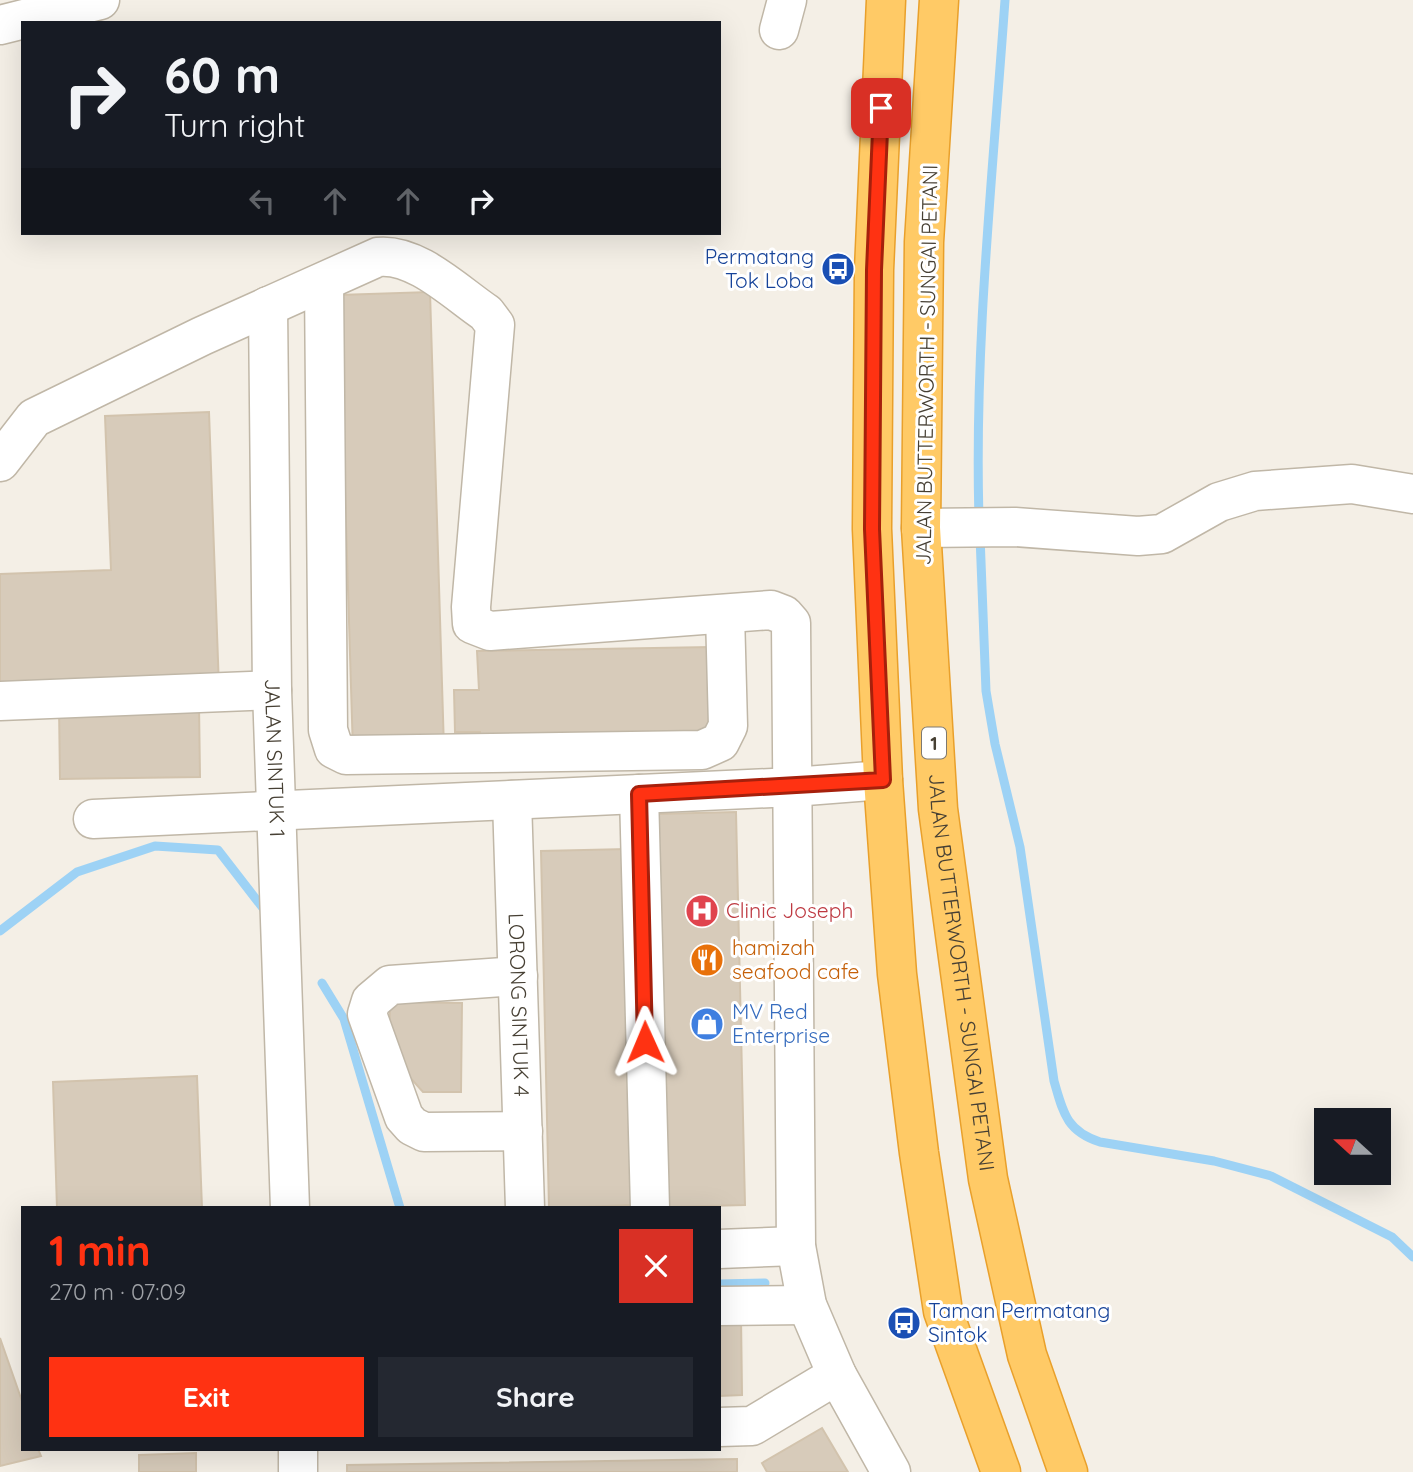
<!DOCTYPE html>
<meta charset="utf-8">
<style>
:root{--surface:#171b24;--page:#242831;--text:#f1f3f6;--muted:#9ea1a6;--accent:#ff3212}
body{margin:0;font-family:Quicksand,sans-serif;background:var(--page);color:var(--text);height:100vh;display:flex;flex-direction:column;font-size:26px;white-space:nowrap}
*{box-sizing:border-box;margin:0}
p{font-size:23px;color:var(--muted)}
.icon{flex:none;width:38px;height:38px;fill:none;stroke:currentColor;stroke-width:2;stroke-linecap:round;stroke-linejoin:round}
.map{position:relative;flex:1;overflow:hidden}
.details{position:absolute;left:21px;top:1206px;width:700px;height:245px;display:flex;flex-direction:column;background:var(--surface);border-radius:0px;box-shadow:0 7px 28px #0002}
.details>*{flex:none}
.top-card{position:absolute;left:21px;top:21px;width:700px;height:214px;border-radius:0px;box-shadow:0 7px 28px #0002;background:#171b24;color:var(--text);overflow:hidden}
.needle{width:46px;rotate:291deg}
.fabs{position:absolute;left:1314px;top:1108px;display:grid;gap:14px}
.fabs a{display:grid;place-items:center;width:77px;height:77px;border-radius:0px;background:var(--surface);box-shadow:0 7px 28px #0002;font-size:35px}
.pin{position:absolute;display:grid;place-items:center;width:60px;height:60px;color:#fff;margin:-30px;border-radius:14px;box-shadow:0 4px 10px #0006}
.me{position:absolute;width:77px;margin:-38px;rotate:359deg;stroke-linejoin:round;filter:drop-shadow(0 0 5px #0008)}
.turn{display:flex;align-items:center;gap:24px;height:147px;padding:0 28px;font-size:32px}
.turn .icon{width:91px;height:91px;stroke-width:2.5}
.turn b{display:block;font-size:49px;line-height:60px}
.lanes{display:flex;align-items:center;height:66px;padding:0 28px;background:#0003;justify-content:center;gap:35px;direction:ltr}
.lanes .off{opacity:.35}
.round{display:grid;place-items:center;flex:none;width:74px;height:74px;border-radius:0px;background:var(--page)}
.headline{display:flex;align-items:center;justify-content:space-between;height:119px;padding:0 28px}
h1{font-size:42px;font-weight:700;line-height:52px;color:var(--accent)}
.button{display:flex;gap:14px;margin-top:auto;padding:14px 28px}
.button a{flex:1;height:80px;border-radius:0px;background:var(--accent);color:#fff;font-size:28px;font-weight:700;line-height:80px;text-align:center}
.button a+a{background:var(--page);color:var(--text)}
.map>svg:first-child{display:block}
</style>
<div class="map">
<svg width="1413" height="1472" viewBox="0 0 1413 1472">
<rect width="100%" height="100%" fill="#f4efe6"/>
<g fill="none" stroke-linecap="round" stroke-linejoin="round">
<g stroke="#9dd2f5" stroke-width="9">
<path d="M979,519C974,346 993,172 1005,0"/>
<path d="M980,536L986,691L995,744L1020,847L1054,1081C1063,1112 1066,1131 1100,1142L1214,1161L1271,1176L1392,1237L1413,1257"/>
<polyline points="0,931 77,872 155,846 218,850 266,912"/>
<polyline points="322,983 344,1019 400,1208"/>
<polyline points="719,1284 765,1283"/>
</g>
</g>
<g fill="#d7cbba" stroke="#d2c3ad" stroke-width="2">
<polygon points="430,292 444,749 353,752 339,295"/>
<polygon points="209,412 219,688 0,696 0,574 111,570 105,416"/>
<polygon points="711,647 712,739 481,747 480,732 455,732 454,690 479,690 477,651"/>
<polygon points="199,705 200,777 60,779 59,706"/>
<polygon points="736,812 745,1205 665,1207 656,814"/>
<polygon points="627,849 635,1205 549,1208 541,851"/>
<polygon points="390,1002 462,1003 461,1092 423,1092 389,1054"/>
<polygon points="197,1076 202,1208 57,1208 53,1082"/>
<polygon points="741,1316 742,1395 719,1396 719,1317"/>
<polygon points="0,1338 23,1404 23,1449 38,1449 41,1456 0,1466"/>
<polygon points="822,1428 848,1472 767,1472 762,1463"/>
<polygon points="196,1453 196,1472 139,1472 139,1455"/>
<polygon points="737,1459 737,1472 347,1472 347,1465"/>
</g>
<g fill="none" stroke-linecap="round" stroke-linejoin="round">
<defs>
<g id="minor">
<polyline points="0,25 100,0"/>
<polyline points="779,30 787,0"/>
<polyline points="324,282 328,730 334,749 346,755 702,750 720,742 728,726 725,614"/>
<path id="s1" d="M268,306L272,690L290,1208"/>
<path d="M0,462L34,418L202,336L378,257C416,253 455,292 486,313L495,325L471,607L472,624L490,631L771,610L784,615L791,623L796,1246L807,1305L837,1375L891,1472"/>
<polyline points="921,528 1015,527 1138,536 1162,534 1219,502 1255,491 1352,484 1413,494"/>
<polyline points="0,701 272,690"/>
<polyline points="639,794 650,1208"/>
<path id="s2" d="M512,800L525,1208"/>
<polyline points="93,819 793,787 883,780"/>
<polyline points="518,976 390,985 371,1001 367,1014 404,1117 412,1126 424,1132 523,1131"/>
<polyline points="719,1249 796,1246"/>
<polyline points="719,1306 807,1305"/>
<polyline points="719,1427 752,1426 837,1375"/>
<polyline points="298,1449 298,1472"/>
</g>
<g id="highway">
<polyline points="886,0 874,270 872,529 883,780 897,974 919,1153 943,1311 1001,1472"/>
<path id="s3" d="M939,0L924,242L921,528L938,809L988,1179L1027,1355L1068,1472"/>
</g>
</defs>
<use href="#minor" stroke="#c0b7a7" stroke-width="41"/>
<use href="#highway" stroke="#e9a02b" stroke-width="41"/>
<use href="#minor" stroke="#fff" stroke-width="38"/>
<use href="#highway" stroke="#ffca66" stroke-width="38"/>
</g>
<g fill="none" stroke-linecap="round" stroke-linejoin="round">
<defs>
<polyline id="route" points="645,1042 639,794 883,780 872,529 874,270 881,108"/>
</defs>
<use href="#route" stroke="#a6200c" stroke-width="18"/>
<use href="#route" stroke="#ff3212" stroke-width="12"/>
</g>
<defs>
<symbol id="bus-disc" viewBox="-11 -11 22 22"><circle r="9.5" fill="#1a4fb4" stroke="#fff"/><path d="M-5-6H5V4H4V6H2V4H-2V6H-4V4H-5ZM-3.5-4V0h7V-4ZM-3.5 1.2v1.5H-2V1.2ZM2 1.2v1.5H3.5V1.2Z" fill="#fff"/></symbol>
<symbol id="hospital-disc" viewBox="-11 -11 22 22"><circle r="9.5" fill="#e0444e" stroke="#fff"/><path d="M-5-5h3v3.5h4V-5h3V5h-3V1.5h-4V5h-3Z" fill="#fff"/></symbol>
<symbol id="restaurant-disc" viewBox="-11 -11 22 22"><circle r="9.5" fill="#e8710a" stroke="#fff"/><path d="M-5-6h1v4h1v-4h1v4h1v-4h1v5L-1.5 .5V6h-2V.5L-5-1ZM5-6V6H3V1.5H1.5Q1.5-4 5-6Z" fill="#fff"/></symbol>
<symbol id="shop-disc" viewBox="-11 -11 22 22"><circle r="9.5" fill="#3f7fe0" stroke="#fff"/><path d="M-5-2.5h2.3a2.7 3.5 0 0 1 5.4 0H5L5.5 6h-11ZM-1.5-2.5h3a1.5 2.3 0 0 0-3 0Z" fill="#fff"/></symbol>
</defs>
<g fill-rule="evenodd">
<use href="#bus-disc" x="819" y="250" width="38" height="38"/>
<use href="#hospital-disc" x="683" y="892" width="38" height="38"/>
<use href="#restaurant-disc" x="688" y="941" width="38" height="38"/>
<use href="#shop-disc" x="688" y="1005" width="38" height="38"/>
<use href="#bus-disc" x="885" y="1304" width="38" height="38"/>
</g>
<g text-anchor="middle" stroke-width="6" stroke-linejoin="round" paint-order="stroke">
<rect fill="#fff" stroke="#7e7971" stroke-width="2" x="922" y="727.5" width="24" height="31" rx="5"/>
<g font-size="19" font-weight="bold" fill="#474034">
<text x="934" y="750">1</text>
</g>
<g font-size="21" fill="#164399" stroke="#fff" text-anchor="end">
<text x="814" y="264">Permatang<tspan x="814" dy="24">Tok Loba</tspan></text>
<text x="928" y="1318" text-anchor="start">Taman Permatang<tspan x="928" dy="24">Sintok</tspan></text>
</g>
<g font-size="21" fill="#474034" stroke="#fff">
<text transform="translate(927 365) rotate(-89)" y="7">JALAN BUTTERWORTH - SUNGAI PETANI</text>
<text dy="7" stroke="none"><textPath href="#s1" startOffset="452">JALAN SINTUK 1</textPath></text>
<text dy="7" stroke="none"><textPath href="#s3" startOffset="975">JALAN BUTTERWORTH - SUNGAI PETANI</textPath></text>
<text dy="7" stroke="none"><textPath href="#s2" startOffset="205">LORONG SINTUK 4</textPath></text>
</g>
<g font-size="21" fill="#be3a42" stroke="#fff" text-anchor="start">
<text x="726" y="918">Clinic Joseph</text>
</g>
<g font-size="21" fill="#c56008" stroke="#fff" text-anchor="start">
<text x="732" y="955">hamizah<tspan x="732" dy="24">seafood cafe</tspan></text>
</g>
<g font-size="21" fill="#366cbe" stroke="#fff" text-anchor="start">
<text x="732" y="1019">MV Red<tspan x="732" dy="24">Enterprise</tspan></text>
</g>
</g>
</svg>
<div class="fabs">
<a><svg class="needle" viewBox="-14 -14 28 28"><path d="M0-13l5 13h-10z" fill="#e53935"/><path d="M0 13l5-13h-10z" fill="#9ea1a6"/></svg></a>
</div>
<div class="pin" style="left:881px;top:108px;background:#d93025"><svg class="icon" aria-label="arrive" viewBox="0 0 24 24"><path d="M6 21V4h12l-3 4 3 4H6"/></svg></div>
<svg class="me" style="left:645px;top:1042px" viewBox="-20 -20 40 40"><path d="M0-17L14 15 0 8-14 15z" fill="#ff3212" stroke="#fff" stroke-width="4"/></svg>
<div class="top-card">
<div class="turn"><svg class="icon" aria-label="right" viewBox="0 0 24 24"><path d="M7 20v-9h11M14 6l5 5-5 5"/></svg><div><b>60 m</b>Turn right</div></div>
<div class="lanes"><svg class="icon off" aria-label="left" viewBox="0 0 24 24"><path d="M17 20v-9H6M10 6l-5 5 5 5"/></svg><svg class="icon off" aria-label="ahead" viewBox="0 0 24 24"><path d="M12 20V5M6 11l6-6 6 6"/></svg><svg class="icon off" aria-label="ahead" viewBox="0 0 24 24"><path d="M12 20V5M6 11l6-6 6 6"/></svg><svg class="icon" aria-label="right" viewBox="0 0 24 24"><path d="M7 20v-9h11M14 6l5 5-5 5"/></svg></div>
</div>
<section class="details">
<div class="headline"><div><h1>1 min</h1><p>270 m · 07:09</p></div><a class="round" style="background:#d93025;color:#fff"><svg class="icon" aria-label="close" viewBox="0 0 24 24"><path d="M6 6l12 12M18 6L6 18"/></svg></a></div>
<div class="button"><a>Exit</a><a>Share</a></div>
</section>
</div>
